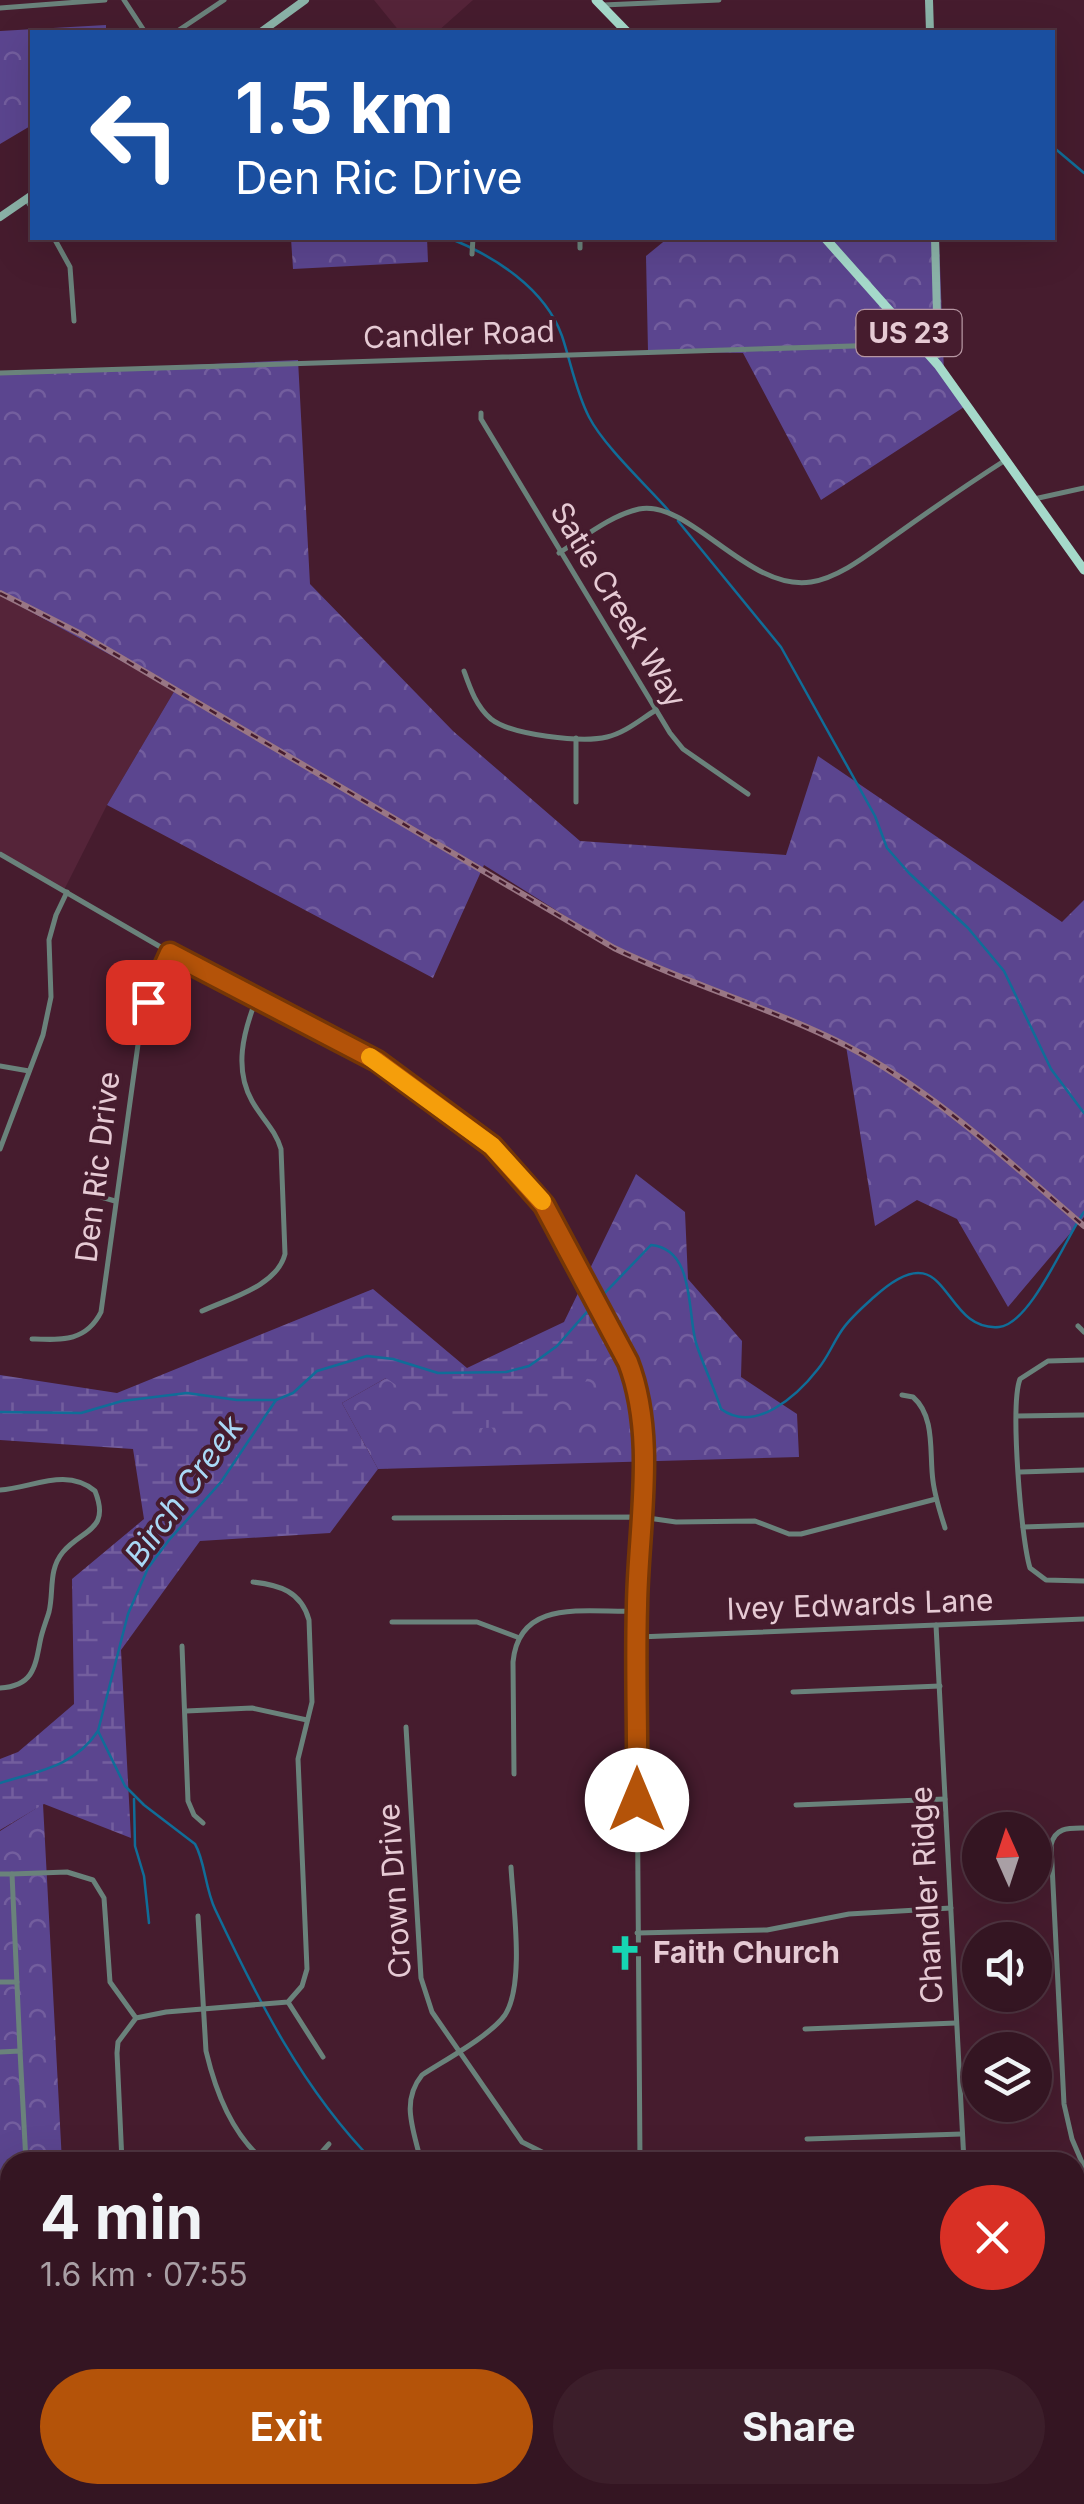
<!DOCTYPE html>
<meta charset="utf-8">
<style>
:root{--surface:#341522;--page:#3c1e2a;--text:#f1f3f6;--muted:#a99fa5;--line:#4e3440;--accent:#b45309}
body{margin:0;font-family:Inter,sans-serif;background:var(--page);color:var(--text);height:100vh;display:flex;flex-direction:column;font-size:38px;white-space:nowrap}
*{box-sizing:border-box;margin:0}
p{font-size:32px;color:var(--muted)}
.icon{flex:none;width:55px;height:55px;fill:none;stroke:currentColor;stroke-width:2;stroke-linecap:round;stroke-linejoin:round}
.map{position:relative;flex:1;overflow:hidden}
.drawer{position:absolute;left:0px;top:2152px;width:1085px;height:352px;display:flex;flex-direction:column;background:var(--surface);border-radius:30px 30px 0 0;box-shadow:0 10px 40px #0002,0 0 0 2px var(--line)}
.drawer>*{flex:none}
.top-card{position:absolute;left:30px;top:30px;width:1025px;height:210px;border-radius:0px;box-shadow:0 10px 40px #0002,0 0 0 2px var(--line);background:#1a4fa0;color:#fff;overflow:hidden}
.needle{width:65px;rotate:357deg}
.controls{position:absolute;left:962px;top:1812px;display:grid;gap:20px}
.controls a{display:grid;place-items:center;width:90px;height:90px;border-radius:50%;background:var(--surface);box-shadow:0 10px 40px #0002,0 0 0 2px var(--line);font-size:50px}
.pin{position:absolute;display:grid;place-items:center;width:85px;height:85px;color:#fff;margin:-42px;border-radius:20px;box-shadow:0 5px 15px #0006}
.me{position:absolute;width:110px;margin:-55px;rotate:0deg;stroke-linejoin:round;filter:drop-shadow(0 0 8px #0008)}
.turn{display:flex;align-items:center;gap:35px;height:210px;padding:0 40px;font-size:45px}
.turn .icon{width:130px;height:130px;stroke-width:2.5}
.turn b{display:block;font-size:70px;line-height:85px}
.round{display:grid;place-items:center;flex:none;width:105px;height:105px;border-radius:52px;background:var(--page)}
.summary{display:flex;align-items:center;justify-content:space-between;height:170px;padding:0 40px}
h1{font-size:60px;font-weight:700;line-height:75px}
.cta{display:flex;gap:20px;margin-top:auto;padding:20px 40px}
.cta a{flex:1;height:115px;border-radius:60px;background:var(--accent);color:#fff;font-size:40px;font-weight:700;line-height:115px;text-align:center}
.cta a+a{background:var(--page);color:var(--text)}
.map>svg:first-child{display:block}
</style>
<div class="map">
<svg width="1084" height="2504" viewBox="0 0 1084 2504">
<defs>
<pattern id="forest-crowns" width="20" height="18" patternUnits="userSpaceOnUse" patternTransform="scale(2.5)"><rect width="20" height="18" fill="#5b458f"/><path d="M2 6a3 3 0 1 1 6 0M12 15a3 3 0 1 1 6 0" fill="none" stroke="#735e9e"/></pattern>
<pattern id="wetland-marsh" width="20" height="14" patternUnits="userSpaceOnUse" patternTransform="scale(2.5)"><rect width="20" height="14" fill="#5b458f"/><path d="M1 5h8M5 5V1M11 12h8M15 12V8" fill="none" stroke="#735e9e"/></pattern>
</defs>
<rect width="100%" height="100%" fill="#461c2e"/>
<g fill="#552439">
<polygon points="374,0 473,0 437,32 400,32"/>
<polygon points="0,595 175,690 107,805 64,890 0,851"/>
</g>
<g fill="url(#forest-crowns)">
<polygon points="106,25 106,32 32,32 32,125 0,144 0,31"/>
<polygon points="291,238 427,238 428,262 293,269"/>
<polygon points="668,238 939,238 944,373 964,407 821,500 743,353 648,351 646,256"/>
<polygon points="298,360 310,584 453,731 580,841 786,855 818,756 1062,922 1084,900 1084,1217 1008,1307 957,1219 917,1200 875,1226 846,1046 627,955 484,865 433,978 107,805 175,690 0,595 0,374"/>
<polygon points="636,1174 685,1212 688,1279 742,1341 741,1377 797,1414 799,1457 378,1469 342,1403 386,1378 581,1390 583,1283"/>
<polygon points="43,1804 62,2162 10,2162 10,2275 0,2276 0,1831"/>
</g>
<polygon fill="url(#wetland-marsh)" points="583,1283 612,1330 581,1390 509,1427 459,1429 386,1378 342,1403 378,1469 330,1533 200,1541 121,1650 131,1838 44,1804 0,1830 0,1759 18,1752 74,1704 72,1579 144,1519 133,1449 0,1440 0,1375 117,1393 373,1289 467,1368 564,1322"/>
<g fill="none" stroke-linecap="round" stroke-linejoin="round">
<g stroke="#106d98" stroke-width="2.5">
<polyline points="1052,146 1084,173"/>
<path d="M449,238C494,256 545,288 562,336C571,363 576,392 589,417C604,446 646,485 669,511"/>
<polyline points="678,521 781,647 875,816 887,848 909,873 968,928 1004,971 1051,1069 1084,1113"/>
<path d="M599,1299L651,1245C695,1249 687,1311 696,1343C703,1365 714,1387 721,1409C755,1434 797,1396 818,1369C828,1357 833,1343 842,1330C850,1318 864,1306 874,1297C951,1227 939,1332 999,1327C1031,1324 1066,1237 1084,1212"/>
<polyline points="0,1412 81,1413 122,1401 187,1393 237,1400 276,1400 293,1393 317,1371 367,1356 393,1359 438,1373 506,1372 529,1366 539,1359 557,1346 593,1305"/>
<path d="M98,1731L125,1786L144,1805L195,1844C205,1861 205,1888 215,1909C258,2000 303,2090 374,2162"/>
<path d="M0,1783C38,1771 74,1767 98,1731L128,1614L148,1568L169,1540L221,1482L276,1400"/>
<polyline points="134,1799 135,1846 144,1876 149,1923"/>
<polyline points="1077,2344 1084,2331"/>
<polyline points="0,2419 10,2425"/>
</g>
<g stroke="#6a827b" stroke-width="5">
<polyline points="124,0 145,32"/>
<polyline points="603,5 719,0"/>
<polyline points="0,8 105,0"/>
<polyline points="176,32 224,0"/>
<polyline points="26,199 32,208"/>
<polyline points="54,238 70,267 74,321"/>
<polyline points="580,248 580,238"/>
<polyline points="472,254 473,238"/>
<polyline points="0,373 916,344"/>
<polyline points="481,413 481,419 670,733 683,749 748,794"/>
<polyline points="1034,499 1084,488"/>
<path d="M559,553C583,538 611,515 639,509C690,499 748,592 811,582C842,577 872,551 897,534C932,509 968,484 1004,461"/>
<path d="M464,671C470,688 476,706 491,719C511,735 582,743 607,737C625,733 641,719 656,710"/>
<polyline points="576,802 576,738"/>
<polyline points="0,854 171,953 377,1061 492,1146 544,1205 628,1362 638,1388 643,1432 636,1611 640,2162"/>
<polyline points="0,1066 29,1071"/>
<polyline points="0,1149 43,1035 51,997 49,940 56,915 67,892"/>
<polyline points="101,1197 115,1201"/>
<path d="M202,1311C230,1298 277,1286 285,1254L281,1149C275,1129 262,1119 252,1101C234,1069 243,1033 256,1000"/>
<polyline points="1078,1326 1084,1332"/>
<path d="M32,1339C61,1340 86,1342 101,1312L140,1030L152,988L171,953"/>
<path d="M1084,1360L1048,1361L1020,1379C1010,1405 1021,1539 1030,1568L1046,1580L1084,1581"/>
<path d="M902,1395L913,1397C936,1417 929,1454 933,1481C935,1497 940,1512 945,1528"/>
<polyline points="1017,1416 1084,1415"/>
<polyline points="1020,1472 1084,1470"/>
<path d="M0,1490C32,1488 66,1467 95,1491C111,1531 82,1529 63,1552C48,1570 54,1591 49,1612C46,1622 42,1631 40,1642C35,1669 32,1686 0,1688"/>
<polyline points="394,1518 641,1517 676,1522 755,1521 789,1534 801,1534 936,1499"/>
<polyline points="1023,1527 1084,1525"/>
<polyline points="392,1622 477,1622 517,1637"/>
<polyline points="936,1625 964,2162"/>
<polyline points="638,1637 1084,1619"/>
<polyline points="182,1646 188,1801 194,1815 203,1823"/>
<polyline points="793,1692 940,1686"/>
<polyline points="186,1711 252,1708 307,1720"/>
<polyline points="406,1727 421,1978 432,2012 522,2142 548,2155 639,2157"/>
<path d="M514,1774L513,1662C519,1597 587,1613 636,1611"/>
<polyline points="796,1805 945,1799"/>
<path d="M1084,1828C1069,1828 1055,1827 1051,1845L1064,2104L1072,2139L1084,2167"/>
<polyline points="0,1874 12,1874 20,2051"/>
<polyline points="12,1874 67,1872 93,1880 104,1898 110,1982 136,2018"/>
<path d="M198,1916L206,2051C216,2093 232,2134 265,2162"/>
<polyline points="637,1933 767,1930 849,1914 951,1908"/>
<polyline points="0,1982 17,1982"/>
<polyline points="288,2002 323,2057"/>
<polyline points="805,2029 956,2023"/>
<polyline points="0,2052 20,2051 26,2162"/>
<polyline points="807,2139 962,2134"/>
<path d="M420,2158C413,2128 401,2101 422,2075C445,2060 490,2036 505,2015C525,1984 513,1904 511,1867"/>
<path d="M122,2162L117,2053L118,2042L136,2018L166,2012L288,2002L302,1986L307,1969L298,1759L312,1702L309,1620C301,1591 279,1585 253,1582"/>
<polyline points="313,2162 329,2144"/>
<polyline points="10,2186 10,2201"/>
<polyline points="1075,2242 1084,2233"/>
<polyline points="1075,2349 1084,2355"/>
<polyline points="1075,2455 1084,2446"/>
<polyline points="115,2495 120,2504"/>
<polyline points="443,2495 476,2504"/>
<polyline points="649,2495 650,2504"/>
<polyline points="655,2495 656,2504"/>
<polyline points="203,2504 206,2495"/>
<polyline points="317,2504 320,2495"/>
<polyline points="510,2504 520,2495"/>
<polyline points="1022,2504 1025,2495"/>
</g>
<g stroke="#8bb3a8" stroke-width="8">
<polyline points="929,0 930,32"/>
<polyline points="261,32 305,0"/>
<polyline points="0,217 32,195"/>
<polyline points="935,238 938,354"/>
</g>
<g stroke="#a5d9ca" stroke-width="9">
<polyline points="596,0 627,32"/>
<polyline points="825,238 938,365 1084,570"/>
<polyline points="0,2268 10,2268"/>
<polyline points="0,2277 10,2277"/>
<polyline points="850,2500 871,2501"/>
</g>
<defs>
<path id="rail" d="M0,593L81,634L614,948C690,985 772,1008 847,1046C935,1092 1009,1162 1084,1226"/>
</defs>
<use href="#rail" stroke="#997684" stroke-width="6"/>
<use href="#rail" stroke="#461c2e" stroke-width="2.5" stroke-dasharray="8" stroke-linecap="butt"/>
</g>
<g fill="none" stroke-linecap="round" stroke-linejoin="round">
<defs>
<path id="route" d="M148,1002L170,953L377,1061L492,1146L544,1205L628,1362C657,1437 638,1527 637,1606C635,1671 638,1735 637,1800"/>
</defs>
<use href="#route" stroke="#753606" stroke-width="25"/>
<use href="#route" stroke="#b45309" stroke-width="18"/>
<polyline stroke="#f59e0b" stroke-width="18" points="370,1057 492,1146 542,1201"/>
</g>
<defs>
<symbol id="church-bare" viewBox="-9 -9 18 18"><path d="M-1.2-6h2.4v3.5h3.3v2.4h-3.3V6h-2.4V-.1h-3.3v-2.4h3.3Z" fill="#16d5b3" stroke="#461c2e" stroke-width="2.5" paint-order="stroke"/></symbol>
</defs>
<g fill-rule="evenodd">
<use href="#church-bare" x="600" y="1928" width="50" height="50"/>
</g>
<g text-anchor="middle" stroke-width="8" stroke-linejoin="round" paint-order="stroke">
<rect fill="#461c2e" stroke="#b696a2" stroke-width="2.5" x="856.5" y="310" width="105" height="46" rx="8"/>
<g font-size="28" font-weight="bold" fill="#e6cad4">
<text x="909" y="343">US 23</text>
</g>
<g font-size="30" fill="#e6cad4" stroke="#461c2e">
<text transform="translate(459 335) rotate(-2)" y="10">Candler Road</text>
<text transform="translate(618 605) rotate(59)" y="10">Satie Creek Way</text>
<text transform="translate(98 1167) rotate(-83)" y="10">Den Ric Drive</text>
<text transform="translate(860 1605) rotate(-2)" y="10">Ivey Edwards Lane</text>
<text transform="translate(395 1891) rotate(-94)" y="10">Crown Drive</text>
<text transform="translate(927 1895) rotate(-93)" y="10">Chandler Ridge</text>
</g>
<g font-size="30" font-weight="bold" fill="#e6cad4" stroke="#461c2e" text-anchor="start">
<text x="653" y="1963">Faith Church</text>
</g>
<g font-size="32" font-style="italic" fill="#a9d8f5" stroke="#461c2e">
<text transform="translate(184 1491) rotate(-54)" y="11">Birch Creek</text>
</g>
</g>
</svg>
<div class="controls">
<a><svg class="needle" viewBox="-14 -14 28 28"><path d="M0-13l5 13h-10z" fill="#e53935"/><path d="M0 13l5-13h-10z" fill="#a99fa5"/></svg></a>
<a><svg class="icon" aria-label="sound" viewBox="0 0 24 24"><path d="M4 9h4l5-4v14l-5-4H4zM17 9q2 3 0 6"/></svg></a>
<a><svg class="icon" aria-label="layers" viewBox="0 0 24 24"><path d="M12 4l9 5-9 5-9-5zM3 14l9 5 9-5"/></svg></a>
</div>
<div class="pin" style="left:148px;top:1002px;background:#d93025"><svg class="icon" aria-label="arrive" viewBox="0 0 24 24"><path d="M6 21V4h12l-3 4 3 4H6"/></svg></div>
<svg class="me" style="left:637px;top:1800px" viewBox="-20 -20 40 40"><circle r="19" fill="#fff"/><path d="M0-13L10 11 0 6-10 11z" fill="#b45309"/></svg>
<div class="top-card">
<div class="turn"><svg class="icon" aria-label="left" viewBox="0 0 24 24"><path d="M17 20v-9H6M10 6l-5 5 5 5"/></svg><div><b>1.5 km</b>Den Ric Drive</div></div>
</div>
<section class="drawer">
<div class="summary"><div><h1>4 min</h1><p>1.6 km · 07:55</p></div><a class="round" style="background:#d93025;color:#fff"><svg class="icon" aria-label="close" viewBox="0 0 24 24"><path d="M6 6l12 12M18 6L6 18"/></svg></a></div>
<div class="cta"><a>Exit</a><a>Share</a></div>
</section>
</div>
